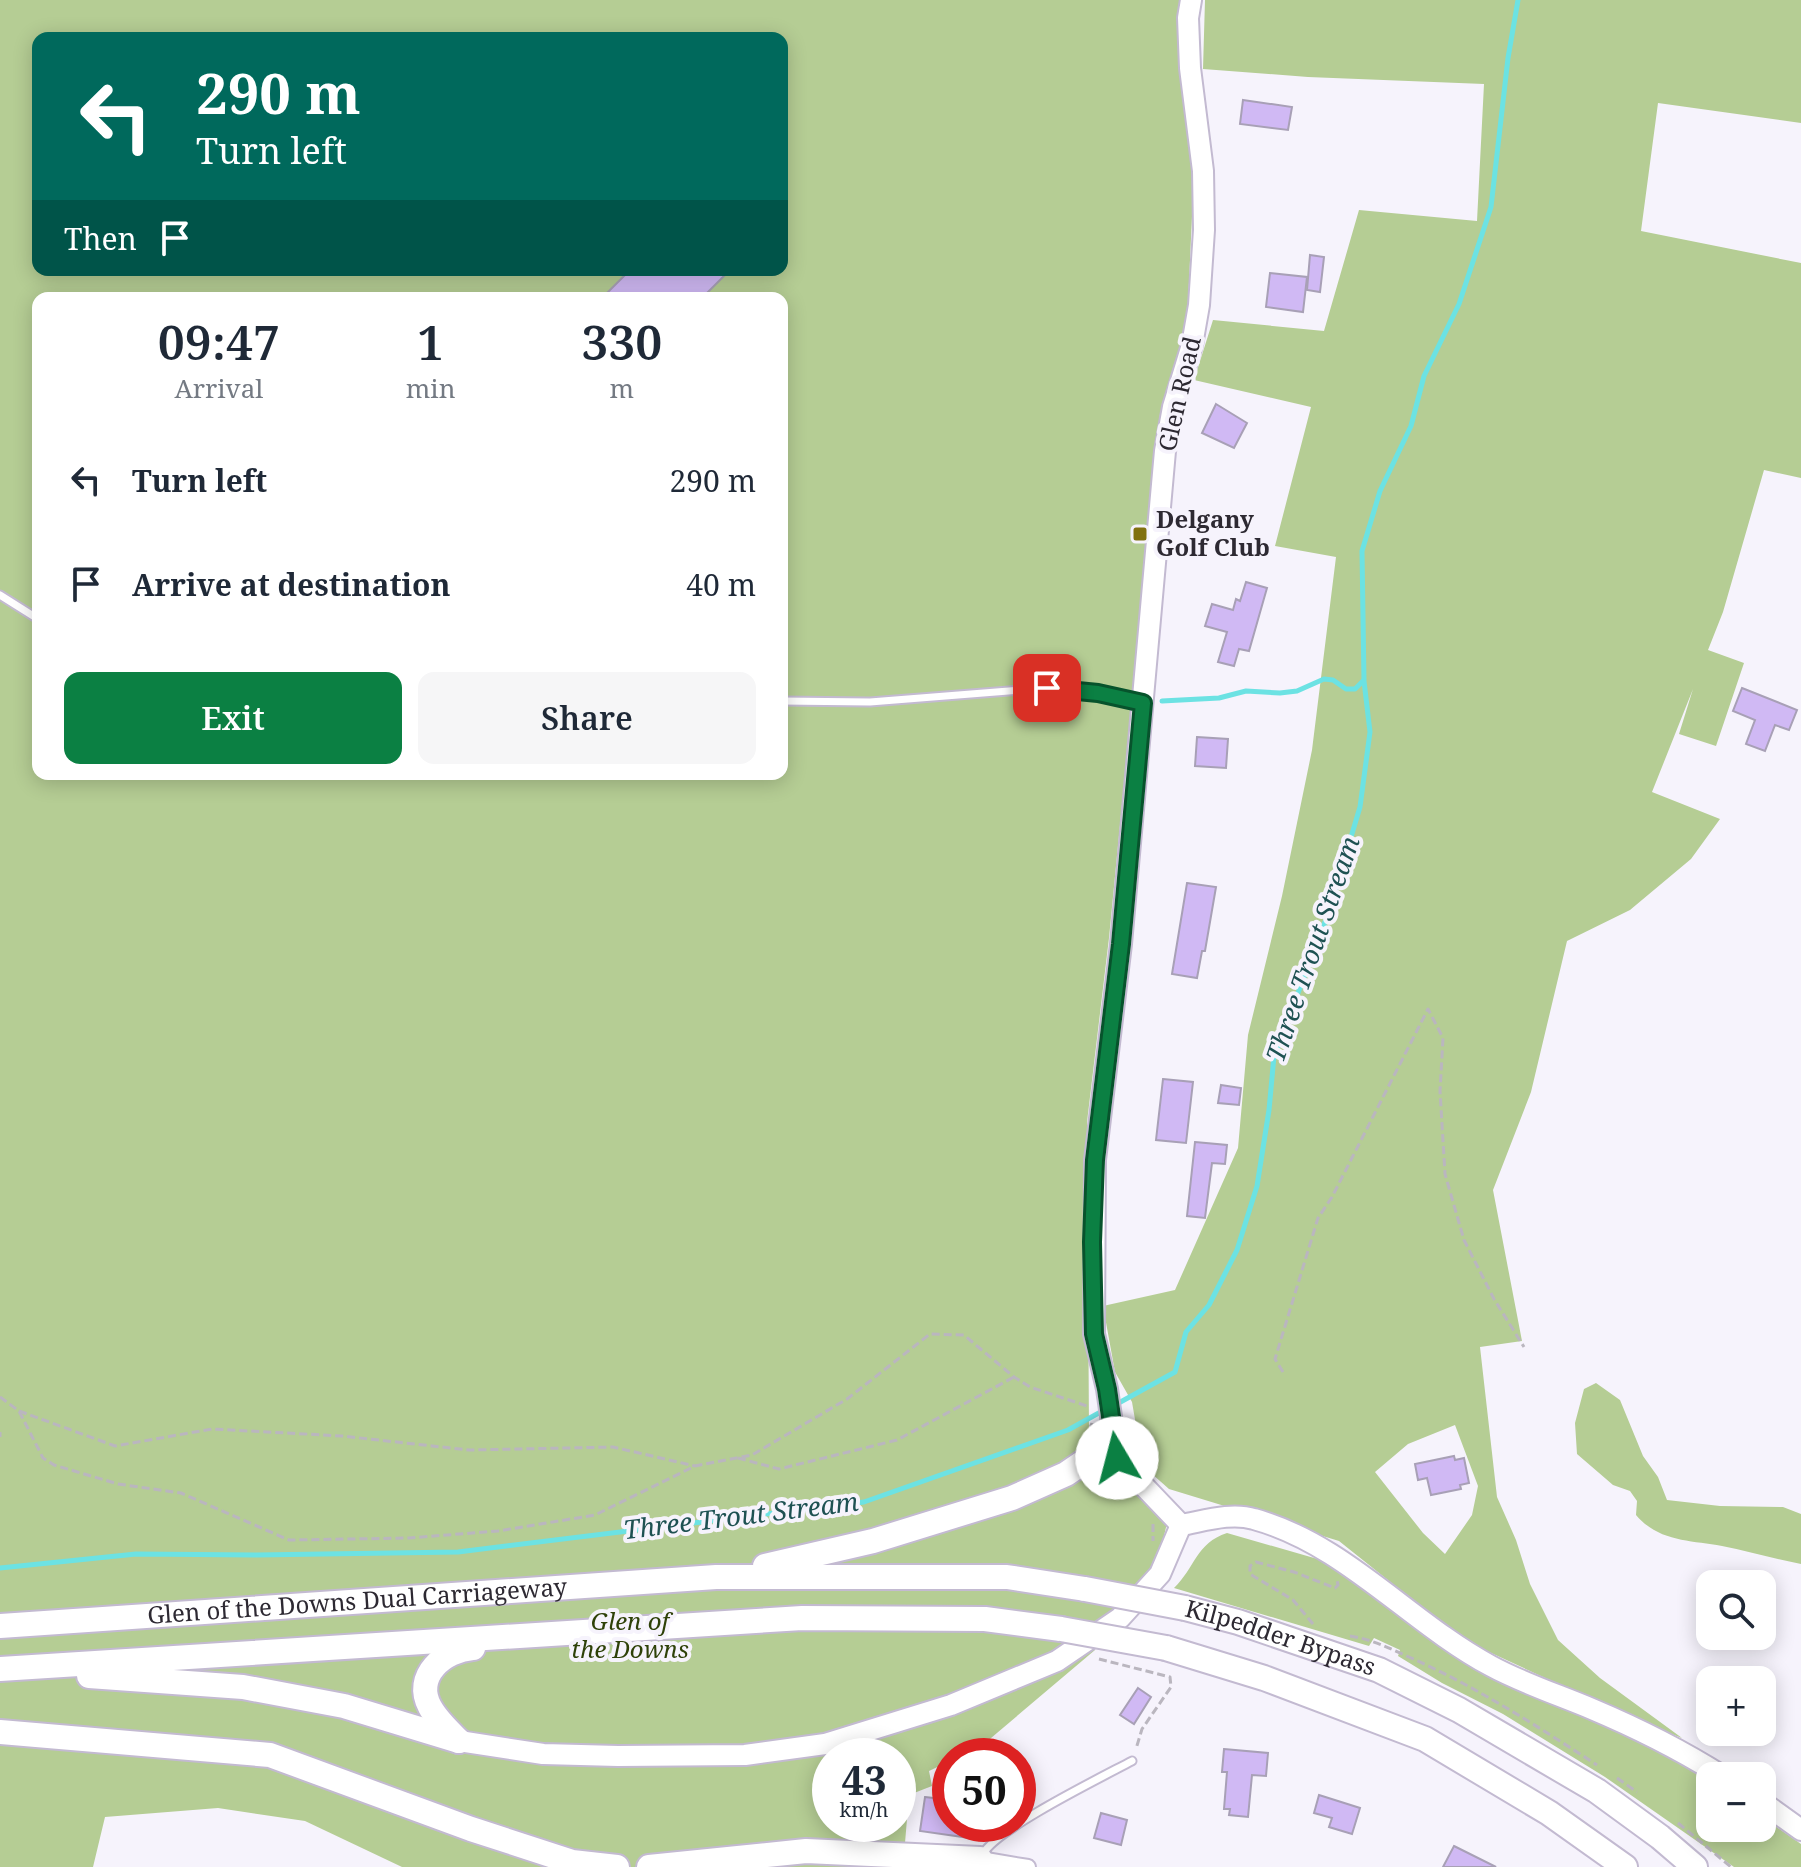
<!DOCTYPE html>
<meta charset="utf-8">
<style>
:root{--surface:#fff;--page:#f6f6f7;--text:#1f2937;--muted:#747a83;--accent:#0b8043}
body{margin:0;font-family:"Noto Serif",serif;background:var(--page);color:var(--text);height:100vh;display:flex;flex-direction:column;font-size:30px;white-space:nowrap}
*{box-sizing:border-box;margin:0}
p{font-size:26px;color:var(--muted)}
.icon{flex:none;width:44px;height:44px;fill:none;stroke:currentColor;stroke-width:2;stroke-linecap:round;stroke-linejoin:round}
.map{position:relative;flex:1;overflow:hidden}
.panel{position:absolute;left:32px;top:292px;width:756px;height:488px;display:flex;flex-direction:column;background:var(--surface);border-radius:16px;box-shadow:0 4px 20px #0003}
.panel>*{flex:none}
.top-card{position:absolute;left:32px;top:32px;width:756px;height:244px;border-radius:16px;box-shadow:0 4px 20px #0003;background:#00695c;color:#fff;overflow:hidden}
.controls{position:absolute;left:1696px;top:1570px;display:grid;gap:16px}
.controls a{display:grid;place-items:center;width:80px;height:80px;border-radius:16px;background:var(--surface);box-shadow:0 4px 20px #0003;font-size:40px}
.speed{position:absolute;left:812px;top:1738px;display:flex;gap:16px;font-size:40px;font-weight:700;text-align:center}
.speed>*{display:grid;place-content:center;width:104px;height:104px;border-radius:50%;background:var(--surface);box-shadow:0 4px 20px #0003;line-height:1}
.speed small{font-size:20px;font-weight:400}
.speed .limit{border:12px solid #d22;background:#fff;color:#111}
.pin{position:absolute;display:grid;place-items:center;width:68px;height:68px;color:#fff;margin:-34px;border-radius:16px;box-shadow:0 4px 12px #0006}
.me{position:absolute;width:88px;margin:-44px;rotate:352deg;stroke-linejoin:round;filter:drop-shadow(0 0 6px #0008)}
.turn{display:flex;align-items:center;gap:28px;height:168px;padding:0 32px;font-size:36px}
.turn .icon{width:104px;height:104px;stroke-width:2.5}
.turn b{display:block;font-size:56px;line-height:68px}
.then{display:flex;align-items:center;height:76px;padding:0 32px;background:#0003;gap:16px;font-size:30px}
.eta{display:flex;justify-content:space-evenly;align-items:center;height:136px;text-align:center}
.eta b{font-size:48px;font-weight:600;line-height:56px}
.primary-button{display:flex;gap:16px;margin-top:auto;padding:16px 32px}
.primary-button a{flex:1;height:92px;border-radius:16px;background:var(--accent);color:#fff;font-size:32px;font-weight:600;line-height:92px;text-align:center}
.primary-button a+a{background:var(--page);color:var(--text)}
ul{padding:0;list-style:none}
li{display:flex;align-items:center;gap:24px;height:104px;padding:0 32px}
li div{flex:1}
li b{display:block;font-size:30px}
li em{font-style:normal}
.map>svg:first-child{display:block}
</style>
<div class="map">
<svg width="1801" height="1867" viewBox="0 0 1801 1867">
<rect width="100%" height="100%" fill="#f6f3fc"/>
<g fill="#b5cd94" fill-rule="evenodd">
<path d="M0,0H1185L1178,42L1194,173L1188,304L1181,351L1160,414L1109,938L1087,1122L1089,1432L1105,1470L1137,1492L1167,1523L1156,1571L1084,1648L1095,1650L978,1749L962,1756H950V1761L929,1771L932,1786L909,1795L903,1867H402L305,1821L218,1808L105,1817L93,1867H0ZM38,38H782V270H38ZM38,298H782V774H38ZM830,1756H898V1824H830Z"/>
<path d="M1205,0H1801V123L1658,103L1641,231L1801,263V478L1764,470L1723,612L1708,650L1744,663L1716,746L1679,734L1693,689L1652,792L1720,819L1691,859L1630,910L1567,941L1531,1092L1493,1190L1522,1341L1480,1347L1497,1497L1516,1540L1530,1584L1558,1640L1600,1678L1682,1738L1647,1725L1463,1640L1339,1541L1169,1489L1143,1466L1132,1402L1115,1372L1103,1306L1175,1290L1238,1148L1248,1035L1282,896L1312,750L1336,557L1275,546L1311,407L1194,380L1213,320L1324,331L1359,210L1477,221L1484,84L1308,77L1203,69ZM1455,1425L1478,1486L1472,1515L1445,1554L1423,1533L1375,1472L1408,1444Z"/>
<path d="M1596,1383L1620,1400L1643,1456L1658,1477L1667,1500L1720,1506L1783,1507L1801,1514V1564C1774,1559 1748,1551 1722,1546C1690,1540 1659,1542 1636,1515L1637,1501L1630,1491L1613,1485L1577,1454L1575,1423L1584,1389Z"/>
<path d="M1227,1533L1321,1560L1375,1594L1473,1669L1616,1728L1683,1761L1710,1780V1828H1762V1817L1801,1844V1867H1734L1605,1777L1503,1714L1442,1683L1398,1656L1400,1650L1374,1638L1369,1646L1174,1588C1195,1568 1196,1543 1227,1533Z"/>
</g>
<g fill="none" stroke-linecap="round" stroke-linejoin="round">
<g stroke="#6ce2e3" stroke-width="5">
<polyline points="1162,701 1219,698 1246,691 1280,693 1297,691 1324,679 1333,680 1346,689 1355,689 1363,681"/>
<polyline points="1115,1405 1175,1372 1186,1332 1209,1305 1237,1250 1257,1186 1269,1110 1274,1056 1328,914 1360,807 1370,732 1364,681 1362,551 1380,491 1411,426 1424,376 1459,304 1491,207 1508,58 1518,0"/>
<polyline points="0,1568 136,1554 256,1555 458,1552 864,1502 1068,1430 1106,1409"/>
</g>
</g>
<g fill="#d0b9f4" stroke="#a8a0b6" stroke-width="2">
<polygon points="1243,100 1292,107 1288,130 1240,124"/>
<polygon points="1310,255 1324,257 1320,292 1307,290"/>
<polygon points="630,270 730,270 702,298 602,298"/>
<polygon points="1270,273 1307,277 1303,312 1266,307"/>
<polygon points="1216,404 1247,423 1234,448 1202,433"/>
<polygon points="1246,582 1267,588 1249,651 1239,649 1234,666 1218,662 1227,632 1205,626 1212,604 1233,610 1236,599 1240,601"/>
<polygon points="1742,688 1797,710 1789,730 1775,725 1765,751 1746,744 1755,720 1733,711"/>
<polygon points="1197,737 1228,739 1226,768 1195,766"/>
<polygon points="1187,883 1216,887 1205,951 1202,951 1197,978 1172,974"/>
<polygon points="1163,1079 1193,1082 1186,1143 1156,1140"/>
<polygon points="1221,1085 1241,1088 1239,1105 1218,1103"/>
<polygon points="1195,1142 1227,1145 1225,1164 1212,1163 1205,1218 1187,1216"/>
<polygon points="1454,1456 1455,1460 1464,1458 1469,1483 1460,1485 1461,1489 1431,1495 1427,1478 1418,1480 1415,1464"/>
<polygon points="1138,1688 1151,1697 1134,1724 1120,1715"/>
<polygon points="1224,1749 1268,1753 1266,1776 1252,1775 1248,1817 1229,1815 1230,1809 1224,1809 1227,1772 1222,1772"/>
<polygon points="1319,1795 1360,1808 1352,1834 1329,1827 1332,1818 1314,1813"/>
<polygon points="925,1797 950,1800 950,1824 979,1824 977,1839 920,1831"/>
<polygon points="1101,1813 1127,1820 1121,1845 1094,1838"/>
<polygon points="1454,1846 1496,1867 1443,1867"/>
</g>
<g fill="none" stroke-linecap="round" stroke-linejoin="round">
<defs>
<g id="service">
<polyline points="0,595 38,619"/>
<polyline points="782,701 870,702 1047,688 1098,693 1141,702"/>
<path d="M983,1854C996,1829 1102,1777 1132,1761"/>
</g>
<polyline id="minor" points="975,1864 980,1859 1028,1867"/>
<g id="secondary">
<polyline points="1181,1525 1117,1458 1107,1389 1094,1334 1095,1160 1121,944 1165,451 1173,407 1192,345 1199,305 1204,230 1203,171 1190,68 1188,18 1191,0"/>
<path d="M1181,1525C1204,1521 1231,1512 1254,1519C1345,1544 1409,1622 1491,1666C1522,1683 1559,1695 1592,1709C1637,1728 1681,1750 1722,1776"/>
<polyline points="459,1741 543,1754 618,1756 745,1755 825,1744 951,1705 1057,1661 1120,1618 1160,1574 1181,1525"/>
<polyline points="1762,1802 1801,1830"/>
</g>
<g id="trunk">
<polyline points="765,1566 873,1541 1012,1498 1066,1474 1085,1461 1097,1456 1117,1458"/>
<path id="s1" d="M1185,1608L1238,1622L1379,1670L1459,1710L1597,1791L1660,1837L1695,1867"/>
<path id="s2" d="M0,1626L716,1577H1007L1085,1589"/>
<polyline points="1166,1648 1264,1678 1425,1739 1549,1813 1625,1867"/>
<polyline points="0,1669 802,1618 985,1619 1061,1629"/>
<polyline points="89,1676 243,1687 344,1706 459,1741"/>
<polyline points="0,1732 270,1755 471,1829 572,1862 617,1867"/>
<path d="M459,1741C449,1731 437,1720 430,1707C413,1676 444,1650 473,1648"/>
<polyline points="649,1867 806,1851 980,1859"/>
</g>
</defs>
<use href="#service" stroke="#c3bad1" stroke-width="11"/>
<use href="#minor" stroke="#c3bad1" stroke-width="18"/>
<use href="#secondary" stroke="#c3bad1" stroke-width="24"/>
<use href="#trunk" stroke="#c3bad1" stroke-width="28"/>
<g stroke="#bab6bf" stroke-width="3" stroke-dasharray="8 4" stroke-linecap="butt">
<polyline points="1283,1372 1275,1359 1318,1218 1332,1197 1428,1009 1443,1038 1440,1091 1445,1174 1464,1240 1494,1299 1524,1347"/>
<polyline points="0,1397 19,1411 43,1458 54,1465 118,1484 181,1493 289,1540 409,1538 498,1531 595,1515 695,1466 752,1455 847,1399 930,1334 964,1335 1014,1377 1030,1387 1090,1407"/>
<polyline points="19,1411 115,1446 212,1429 342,1436 469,1450 613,1447 695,1466"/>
<polyline points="0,1432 0,1437"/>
<polyline points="1086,1438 1092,1423"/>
<polyline points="738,1458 779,1469 897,1440 1014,1377"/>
<polyline points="1153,1524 1153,1541"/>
<polyline points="1313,1624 1293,1600 1250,1574 1250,1566 1256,1562 1294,1572 1335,1588 1338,1585 1337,1580"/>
<path d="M1350,1636C1371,1639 1389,1648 1409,1657C1475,1686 1537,1726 1597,1765"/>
<polyline points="1099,1659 1170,1677 1171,1687 1142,1729 1136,1749"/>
<polyline points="1617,1778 1637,1792"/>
<polyline points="1678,1823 1731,1867"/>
</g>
<use href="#service" stroke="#fff" stroke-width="7"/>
<use href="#minor" stroke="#fff" stroke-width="14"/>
<use href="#secondary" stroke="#fff" stroke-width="20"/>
<use href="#trunk" stroke="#fff" stroke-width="24"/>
<defs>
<g id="trunk-bridge">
<polyline points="1085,1589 1185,1608"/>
<polyline points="1061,1629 1166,1648"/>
</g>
</defs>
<use href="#trunk-bridge" stroke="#c3bad1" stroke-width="28" stroke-linecap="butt"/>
<use href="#trunk-bridge" stroke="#fff" stroke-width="24"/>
</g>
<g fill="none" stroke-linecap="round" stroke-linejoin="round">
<defs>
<polyline id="route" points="1047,688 1098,693 1143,703 1121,944 1095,1160 1092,1242 1094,1334 1107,1389 1117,1458"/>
</defs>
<use href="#route" stroke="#07532c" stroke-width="20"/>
<use href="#route" stroke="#0b8043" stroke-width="14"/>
</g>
<rect fill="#817010" stroke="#f6f3fc" stroke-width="3" x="1132" y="526" width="16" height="16" rx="4"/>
<g text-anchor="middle" stroke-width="8" stroke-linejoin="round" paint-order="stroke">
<g font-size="24" fill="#2d2932" stroke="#f6f3fc">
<text transform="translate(1180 394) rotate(-77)" y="8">Glen Road</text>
<text dy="8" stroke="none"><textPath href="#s2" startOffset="358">Glen of the Downs Dual Carriageway</textPath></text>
<text dy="8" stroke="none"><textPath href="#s1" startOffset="100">Kilpedder Bypass</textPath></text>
</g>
<g font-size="24" font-weight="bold" fill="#2d2932" stroke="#f6f3fc" text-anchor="start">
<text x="1156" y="528">Delgany<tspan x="1156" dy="28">Golf Club</tspan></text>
</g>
<g font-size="24" font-style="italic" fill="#2e4108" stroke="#f6f3fc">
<text x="630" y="1630">Glen of<tspan x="630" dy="28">the Downs</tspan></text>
</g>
<g font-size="26" font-style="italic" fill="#1e5152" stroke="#f6f3fc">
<text transform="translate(1313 949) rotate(-71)" y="9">Three Trout Stream</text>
<text transform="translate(741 1516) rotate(-7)" y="9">Three Trout Stream</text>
</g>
</g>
</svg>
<div class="controls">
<a><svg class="icon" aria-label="search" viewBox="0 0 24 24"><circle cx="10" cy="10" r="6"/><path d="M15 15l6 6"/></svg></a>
<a>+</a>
<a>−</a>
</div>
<div class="speed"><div>43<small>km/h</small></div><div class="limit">50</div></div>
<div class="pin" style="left:1047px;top:688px;background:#d93025"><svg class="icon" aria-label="arrive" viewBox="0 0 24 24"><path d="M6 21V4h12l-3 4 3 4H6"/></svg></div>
<svg class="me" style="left:1117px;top:1458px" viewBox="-20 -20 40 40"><circle r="19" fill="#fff"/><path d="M0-13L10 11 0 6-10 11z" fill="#0b8043"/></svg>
<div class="top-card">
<div class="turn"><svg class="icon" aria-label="left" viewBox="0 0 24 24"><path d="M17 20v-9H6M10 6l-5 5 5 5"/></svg><div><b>290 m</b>Turn left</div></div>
<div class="then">Then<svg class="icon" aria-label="arrive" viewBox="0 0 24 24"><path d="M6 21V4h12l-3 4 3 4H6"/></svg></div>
</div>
<section class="panel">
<div class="eta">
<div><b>09:47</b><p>Arrival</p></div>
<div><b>1</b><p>min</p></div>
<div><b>330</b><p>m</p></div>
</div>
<ul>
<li><svg class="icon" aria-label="left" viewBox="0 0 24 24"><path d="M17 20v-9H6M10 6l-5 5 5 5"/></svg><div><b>Turn left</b></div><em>290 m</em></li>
<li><svg class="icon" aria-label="arrive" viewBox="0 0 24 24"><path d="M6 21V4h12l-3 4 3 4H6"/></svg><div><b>Arrive at destination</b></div><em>40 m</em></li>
</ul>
<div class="primary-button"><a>Exit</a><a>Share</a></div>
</section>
</div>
